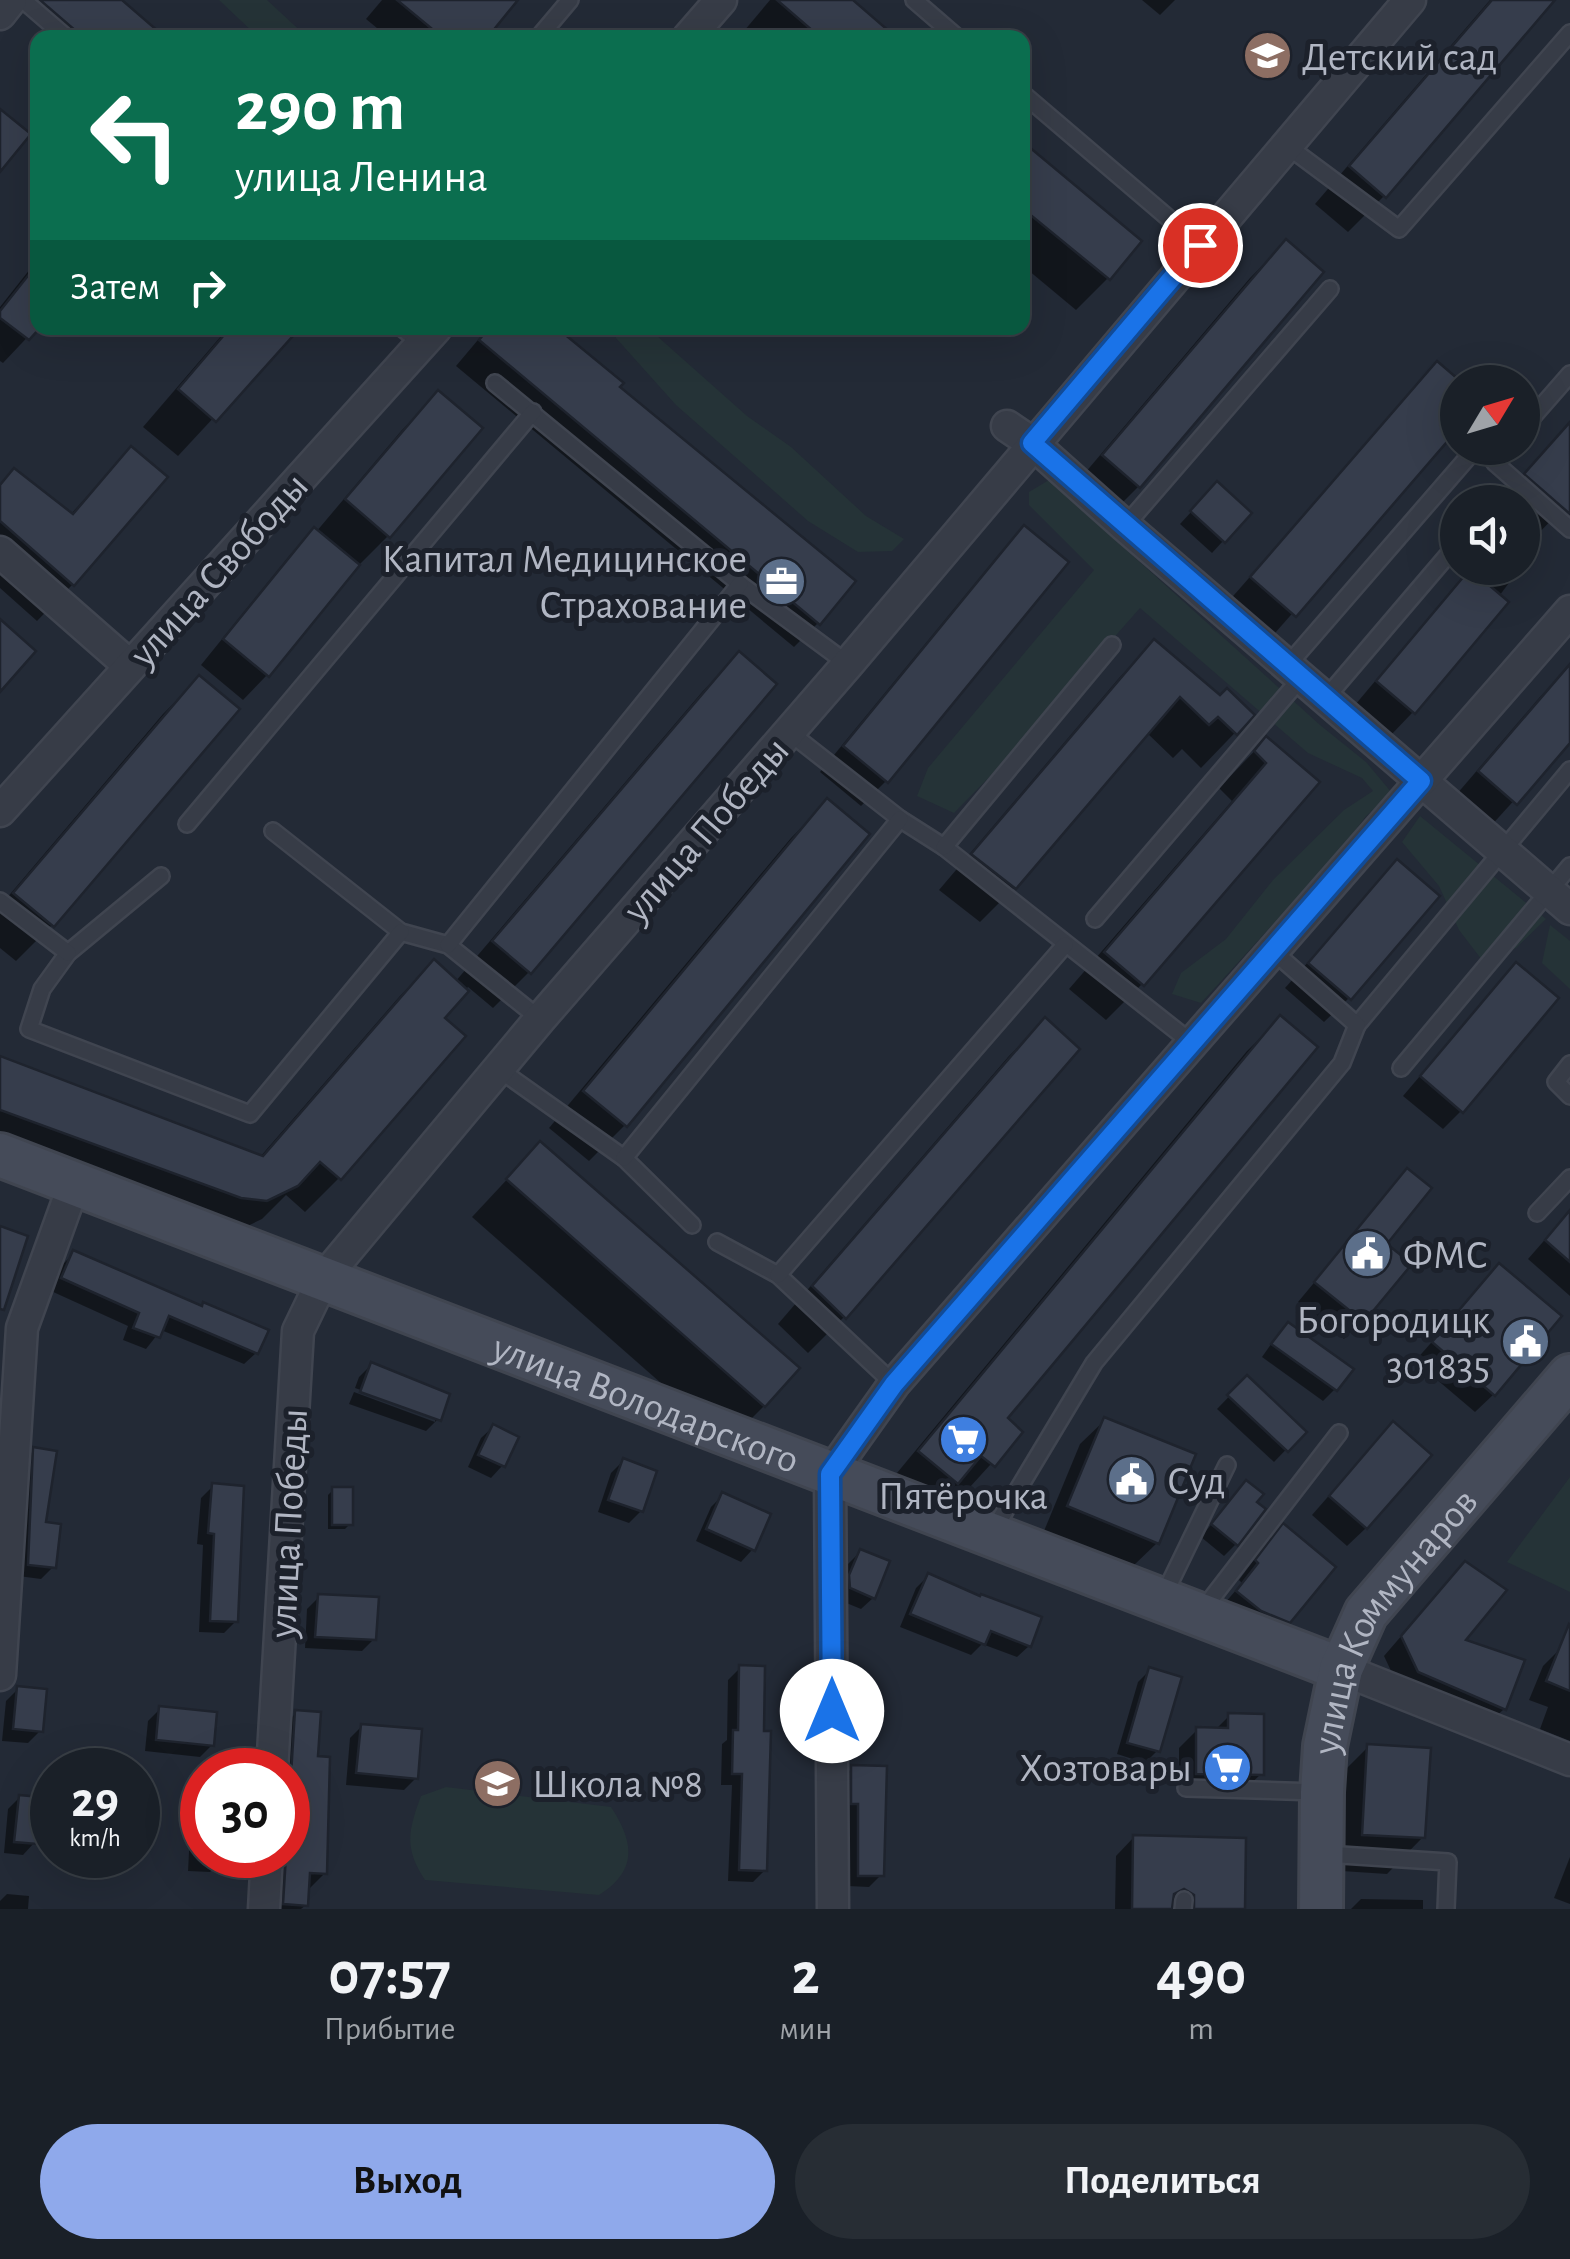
<!DOCTYPE html>
<html lang="ru">
<meta charset="utf-8">
<style>
:root{--surface:#1a2028;--page:#272d34;--text:#f1f3f6;--muted:#9fa3a8;--line:#383e45;--accent:#8fa9eb}
body{margin:0;font-family:"Alegreya Sans",sans-serif;background:var(--page);color:var(--text);height:100vh;display:flex;flex-direction:column;font-size:38px;white-space:nowrap}
*{box-sizing:border-box;margin:0}
p{font-size:32px;color:var(--muted)}
.icon{flex:none;width:55px;height:55px;fill:none;stroke:currentColor;stroke-width:2;stroke-linecap:round;stroke-linejoin:round}
.map{position:relative;height:1909px;overflow:hidden}
.panel{display:flex;flex-direction:column;background:var(--surface);flex:1}
.panel>*{flex:none}
.hud{position:absolute;left:30px;top:30px;width:1000px;height:305px;border-radius:20px;box-shadow:0 10px 40px #0002,0 0 0 2px var(--line);background:#0b6e4f;color:#fff;overflow:hidden}
.needle{width:65px;rotate:52deg}
.fabs{position:absolute;left:1440px;top:365px;display:grid;gap:20px}
.fabs a{display:grid;place-items:center;width:100px;height:100px;border-radius:50%;background:var(--surface);box-shadow:0 10px 40px #0002,0 0 0 2px var(--line);font-size:50px}
.speed{position:absolute;left:30px;top:1748px;display:flex;gap:20px;font-size:50px;font-weight:700;text-align:center}
.speed>*{display:grid;place-content:center;width:130px;height:130px;border-radius:50%;background:var(--surface);box-shadow:0 10px 40px #0002,0 0 0 2px var(--line);line-height:1}
.speed small{font-size:25px;font-weight:400}
.speed .limit{border:15px solid #d22;background:#fff;color:#111}
.pin{position:absolute;display:grid;place-items:center;width:85px;height:85px;color:#fff;margin:-42px;border:5px solid #fff;border-radius:50%;box-shadow:0 2px 10px #0007}
.me{position:absolute;width:110px;margin:-55px;rotate:0deg;stroke-linejoin:round;filter:drop-shadow(0 0 8px #0008)}
.turn{display:flex;align-items:center;gap:35px;height:210px;padding:0 40px;font-size:45px}
.turn .icon{width:130px;height:130px;stroke-width:2.5}
.turn b{display:block;font-size:70px;line-height:85px}
.then{display:flex;align-items:center;height:95px;padding:0 40px;background:#0003;gap:20px;font-size:38px}
.eta{display:flex;justify-content:space-evenly;align-items:center;height:170px;text-align:center}
.eta b{font-size:60px;font-weight:700;line-height:70px}
.action{display:flex;gap:20px;margin-top:auto;padding:20px 40px}
.action a{flex:1;height:115px;border-radius:60px;background:var(--accent);color:#111;font-size:40px;font-weight:700;line-height:115px;text-align:center}
.action a+a{background:var(--page);color:var(--text)}
.map>svg:first-child{display:block}
</style>
<div class="map">
<svg width="1570" height="1909" viewBox="0 0 1570 1909">
<rect width="100%" height="100%" fill="#232a36"/>
<g fill="#253337">
<polygon points="219,0 267,0 307,37 258,37"/>
<polygon points="615,328 648,328 747,416 791,447 866,516 904,539 892,551 858,552 808,521 676,405 616,338"/>
<polygon points="1049,480 1320,725 1366,762 1392,793 1366,816 1340,851 1201,1003 1172,994 1181,973 1226,939 1273,880 1344,810 1373,791 1362,778 1308,753 1140,608 1004,762 954,813 917,796 928,768 1094,570 1029,505 1029,492"/>
<polygon points="1420,816 1546,919 1516,948 1482,960 1459,930 1439,886 1402,842"/>
<polygon points="1550,925 1570,941 1570,989 1542,963"/>
<polygon points="1570,1477 1570,1592 1507,1562"/>
<path d="M446,1787L611,1807C634,1842 638,1870 599,1895L425,1880C404,1848 408,1831 421,1796Z"/>
</g>
<g fill="#0007">
<polygon points="45,0 118,0 163,38 59,38 32,15"/>
<polygon points="382,0 514,0 484,38 389,38 366,19"/>
<polygon points="770,0 850,0 895,38 752,38 744,31"/>
<polygon points="1142,0 1175,0 1160,15"/>
<polygon points="1490,0 1552,0 1384,196 1348,232 1315,204"/>
<polygon points="1022,144 1108,278 1076,310 1022,265"/>
<polygon points="1286,242 1138,487 1102,523 1068,493 1250,278"/>
<polygon points="38,259 38,326 3,363 0,361 0,307"/>
<polygon points="228,328 297,328 178,456 143,427"/>
<polygon points="488,328 553,328 620,383 617,388 818,623 794,647 456,366"/>
<polygon points="1437,364 1458,425 1269,640 1227,603"/>
<polygon points="439,394 388,536 352,572 267,675 243,700 201,665 290,555 316,532 402,430"/>
<polygon points="1570,422 1570,501 1533,539 1539,544 1522,564 1522,502 1498,502"/>
<polygon points="131,449 73,584 37,621 0,588 0,486 70,515"/>
<polygon points="1205,497 1223,541 1212,553 1180,524"/>
<polygon points="1024,529 886,781 861,806 820,772 1000,553"/>
<polygon points="1470,568 1520,568 1413,712 1391,735 1355,705"/>
<polygon points="1154,643 1220,698 1252,715 1201,768 1182,749 1173,758 1146,732 1014,888 980,922 939,890 1120,677"/>
<polygon points="739,655 529,972 493,1008 468,987 441,1018 462,1036 339,1178 305,1212 286,1195 262,1219 231,1234 0,1156 0,1058 260,1157 400,996 434,962 455,982 703,691"/>
<polygon points="1570,667 1570,739 1479,839 1444,809 1540,697"/>
<polygon points="199,678 236,709 52,925 16,961 0,948 0,906 163,714"/>
<polygon points="1266,739 1316,782 1142,984 1106,1020 1069,989 1232,801 1219,788"/>
<polygon points="827,802 625,1125 589,1161 549,1128 791,838"/>
<polygon points="1397,862 1349,998 1324,1022 1285,988"/>
<polygon points="1498,984 1461,1111 1443,1129 1403,1096"/>
<polygon points="1280,1019 1005,1418 1020,1432 960,1498 949,1490 923,1515 887,1485 1247,1051"/>
<polygon points="1045,1020 844,1317 808,1353 778,1324 1009,1056"/>
<polygon points="540,1144 764,1406 728,1442 472,1217"/>
<polygon points="1407,1171 1383,1244 1408,1264 1344,1339 1298,1302"/>
<polygon points="1570,1211 1570,1296 1528,1259"/>
<polygon points="74,1253 256,1353 244,1364 161,1330 146,1349 123,1340 128,1326 51,1291 62,1265"/>
<polygon points="1499,1266 1494,1394 1475,1412 1415,1361"/>
<polygon points="1276,1337 1335,1389 1323,1401 1262,1357"/>
<polygon points="371,1365 447,1395 438,1419 426,1431 349,1404 354,1392 435,1422 435,1416 355,1388 359,1377"/>
<polygon points="1247,1378 1303,1432 1274,1462 1217,1409"/>
<polygon points="1105,1420 1157,1543 1132,1567 1044,1531 1080,1444"/>
<polygon points="493,1427 516,1438 502,1466 491,1478 468,1467 481,1438"/>
<polygon points="1375,1443 1366,1528 1347,1546 1312,1515"/>
<polygon points="34,1450 43,1524 53,1567 41,1579 18,1576 22,1462"/>
<polygon points="623,1461 641,1511 629,1523 598,1512 611,1473"/>
<polygon points="213,1486 236,1621 224,1633 199,1632 203,1545 197,1544 201,1498"/>
<polygon points="333,1490 350,1524 345,1529 328,1529 328,1495"/>
<polygon points="723,1495 752,1550 741,1562 696,1541 711,1507"/>
<polygon points="1235,1495 1254,1503 1236,1544 1224,1556 1201,1537"/>
<polygon points="1284,1527 1288,1621 1270,1640 1219,1610 1242,1583 1239,1580 1265,1545"/>
<polygon points="860,1552 873,1598 861,1609 839,1600 838,1588 848,1564"/>
<polygon points="928,1576 1029,1646 1017,1657 982,1644 971,1655 900,1627 916,1588"/>
<polygon points="1447,1583 1462,1641 1504,1709 1485,1727 1400,1690 1384,1656"/>
<polygon points="319,1597 374,1639 362,1651 305,1648 307,1609"/>
<polygon points="1561,1648 1570,1652 1570,1741 1540,1729 1548,1707 1529,1700 1543,1666"/>
<polygon points="740,1668 765,1870 753,1882 728,1881 732,1785 721,1785 722,1744 727,1740 728,1680"/>
<polygon points="1150,1670 1157,1751 1145,1763 1117,1754 1138,1682"/>
<polygon points="18,1689 40,1731 28,1743 2,1741 6,1701"/>
<polygon points="160,1709 212,1745 200,1757 145,1751 148,1721"/>
<polygon points="296,1713 325,1873 306,1892 306,1905 301,1909 267,1909 270,1855 288,1855 288,1770 275,1770 278,1731"/>
<polygon points="1229,1716 1261,1774 1242,1792 1179,1791 1179,1748 1197,1730 1215,1730"/>
<polygon points="362,1726 416,1778 404,1790 346,1785 350,1738"/>
<polygon points="1368,1747 1423,1837 1387,1874 1326,1870 1332,1783"/>
<polygon points="852,1768 881,1875 869,1887 847,1886 840,1780"/>
<polygon points="20,1797 34,1843 23,1855 4,1853 8,1809"/>
<polygon points="202,1803 202,1855 222,1855 222,1860 210,1872 188,1871 191,1814"/>
<polygon points="1134,1837 1242,1909 1115,1909 1116,1856"/>
<polygon points="1570,1857 1570,1904 1554,1898"/>
<polygon points="7,1894 29,1896 28,1909 0,1909 0,1901"/>
<polygon points="1361,1899 1423,1900 1423,1909 1351,1909"/>
</g>
<g fill="#363d4c" stroke="#1e232d" stroke-width="2.5">
<polygon points="40,0 122,0 166,38 84,38"/>
<polygon points="397,0 518,0 487,38 443,38"/>
<polygon points="777,0 853,0 897,38 821,38"/>
<polygon points="1492,0 1555,0 1386,198 1349,166"/>
<polygon points="0,109 31,134 0,172"/>
<polygon points="1022,141 1142,241 1110,280 1022,208"/>
<polygon points="1286,239 1324,272 1140,488 1102,455"/>
<polygon points="38,263 38,330 29,340 0,318 0,311"/>
<polygon points="230,328 300,328 216,422 178,389"/>
<polygon points="489,328 557,328 624,383 620,387 856,581 820,625 479,340"/>
<polygon points="1437,361 1458,379 1458,429 1296,617 1250,577"/>
<polygon points="438,390 483,428 390,538 345,499"/>
<polygon points="1570,422 1570,514 1524,474"/>
<polygon points="131,446 168,477 74,586 0,521 0,485 14,468 73,514"/>
<polygon points="1217,481 1252,513 1225,543 1190,511"/>
<polygon points="1024,525 1069,562 888,783 843,746"/>
<polygon points="314,527 360,565 269,677 223,639"/>
<polygon points="1470,569 1509,602 1415,714 1376,681"/>
<polygon points="0,619 36,651 0,692"/>
<polygon points="1154,639 1220,695 1227,688 1255,715 1237,735 1218,717 1209,725 1180,697 1016,889 971,854"/>
<polygon points="739,651 777,684 531,974 492,941"/>
<polygon points="1570,664 1570,743 1517,805 1478,771"/>
<polygon points="199,675 240,709 54,927 13,893"/>
<polygon points="1266,736 1320,782 1144,986 1104,952 1266,763 1254,751"/>
<polygon points="827,798 870,834 627,1127 583,1091"/>
<polygon points="1397,859 1440,896 1351,1000 1308,963"/>
<polygon points="434,959 469,991 445,1018 466,1036 341,1180 320,1162 298,1186 267,1201 241,1198 0,1110 0,1056 263,1156"/>
<polygon points="1516,962 1559,998 1463,1113 1420,1076"/>
<polygon points="1280,1015 1318,1047 1008,1418 1023,1432 995,1467 981,1456 958,1484 918,1451"/>
<polygon points="1045,1017 1080,1049 846,1319 812,1286"/>
<polygon points="540,1141 800,1368 765,1407 506,1179"/>
<polygon points="1407,1168 1432,1188 1387,1244 1412,1264 1364,1322 1314,1282"/>
<polygon points="1570,1210 1570,1262 1545,1240"/>
<polygon points="0,1226 28,1236 4,1310 0,1309"/>
<polygon points="73,1250 202,1306 203,1302 269,1330 258,1354 169,1316 160,1338 133,1328 139,1313 61,1278"/>
<polygon points="1499,1263 1562,1316 1495,1396 1432,1342"/>
<polygon points="1288,1322 1354,1369 1337,1391 1271,1344"/>
<polygon points="371,1362 450,1394 441,1421 360,1392"/>
<polygon points="1247,1375 1307,1432 1288,1452 1227,1395"/>
<polygon points="1104,1417 1196,1454 1159,1544 1067,1506"/>
<polygon points="1393,1421 1432,1455 1367,1529 1329,1496"/>
<polygon points="493,1424 519,1437 505,1467 478,1455"/>
<polygon points="33,1447 57,1451 46,1522 61,1524 56,1568 28,1565"/>
<polygon points="623,1458 657,1471 643,1512 608,1500"/>
<polygon points="1246,1480 1264,1494 1257,1502 1266,1509 1238,1546 1211,1524"/>
<polygon points="212,1483 244,1486 238,1622 210,1621 214,1534 208,1533"/>
<rect x="332" y="1487" width="21" height="38"/>
<polygon points="722,1492 771,1514 755,1551 706,1529"/>
<polygon points="1283,1523 1336,1567 1290,1623 1261,1611 1236,1591 1258,1563 1255,1560"/>
<polygon points="860,1549 890,1561 875,1599 850,1588 849,1575"/>
<polygon points="1465,1561 1507,1590 1466,1640 1525,1660 1506,1710 1418,1672 1401,1636"/>
<polygon points="928,1573 980,1596 981,1594 1042,1617 1031,1647 991,1631 985,1645 910,1614"/>
<polygon points="318,1594 379,1597 376,1640 315,1637"/>
<polygon points="1569,1624 1570,1625 1570,1691 1546,1681"/>
<polygon points="739,1665 765,1666 764,1731 771,1731 767,1871 739,1870 742,1774 732,1774 733,1730 738,1730"/>
<polygon points="1149,1667 1182,1677 1160,1752 1127,1743"/>
<polygon points="17,1686 47,1689 43,1732 13,1729"/>
<polygon points="159,1706 217,1712 214,1746 156,1740"/>
<polygon points="295,1710 321,1712 318,1756 330,1757 327,1874 310,1873 308,1906 283,1904"/>
<polygon points="1228,1713 1264,1714 1264,1775 1196,1774 1196,1727 1228,1728"/>
<polygon points="361,1724 422,1729 418,1779 356,1773"/>
<polygon points="1367,1744 1431,1748 1425,1838 1362,1835"/>
<polygon points="851,1765 887,1766 884,1876 858,1876 858,1804 851,1804"/>
<polygon points="19,1795 41,1797 37,1844 14,1842"/>
<polygon points="1133,1835 1246,1838 1245,1909 1194,1909 1194,1895 1184,1889 1174,1894 1172,1909 1132,1909"/>
</g>
<g fill="none" stroke-linecap="round" stroke-linejoin="round">
<defs>
<g id="service">
<polyline points="23,0 67,38"/>
<polyline points="914,0 958,38"/>
<polyline points="538,38 570,0"/>
<polyline points="1022,93 1200,245"/>
<polyline points="1286,145 1399,229 1570,33"/>
<polyline points="402,328 422,344"/>
<polyline points="495,383 740,584 848,664"/>
<polyline points="1522,429 1570,374"/>
<polyline points="1506,448 1494,462 1570,529"/>
<polyline points="1125,526 1330,289"/>
<polyline points="1287,666 1476,448"/>
<polyline points="1325,699 1458,543"/>
<polyline points="789,732 900,819 944,847 1192,1043"/>
<polyline points="187,824 533,412"/>
<polyline points="273,831 401,932 448,945 540,1019"/>
<polyline points="944,847 1112,645"/>
<polyline points="161,876 68,953 42,989 29,1029 250,1114 401,932"/>
<polyline points="0,901 68,953"/>
<polyline points="1095,919 1301,678"/>
<polyline points="448,945 740,584"/>
<polyline points="1357,1025 1570,770"/>
<polyline points="1570,1064 1556,1082 1570,1096"/>
<polyline points="1401,1068 1570,866"/>
<polyline points="500,1070 624,1158 692,1225"/>
<polyline points="624,1158 900,819"/>
<polyline points="1537,1213 1570,1178"/>
<polyline points="717,1242 778,1275 894,1384"/>
<polyline points="778,1275 1065,945"/>
<polyline points="993,1531 1094,1363 1342,1063 1357,1025 1273,951"/>
<polyline points="1163,1597 1227,1465"/>
<polyline points="1201,1612 1339,1433"/>
<polyline points="1186,1788 1318,1792"/>
<polyline points="1326,1854 1448,1862 1446,1909"/>
<polyline points="1183,1909 1184,1900"/>
</g>
<g id="minor">
<polyline points="0,14 11,0"/>
<polyline points="688,38 721,0"/>
<polyline points="1007,426 1032,443 1125,526 1570,909"/>
<polyline points="0,552 130,666"/>
<polyline points="0,811 436,328"/>
<polyline points="1341,1669 1570,1760"/>
<polyline points="0,1675 22,1328 74,1184"/>
<polyline points="272,1770 298,1331 323,1279 540,1019 848,664 1410,0"/>
<polyline points="264,1909 267,1855"/>
<polyline points="833,1909 830,1474 894,1384 1570,611"/>
</g>
<g id="secondary">
<path id="s1" d="M0,1155L1341,1669"/>
<path id="s2" d="M1321,1909L1322,1792L1325,1746L1341,1669L1366,1613L1570,1376"/>
</g>
</defs>
<use href="#service" stroke="#404550" stroke-width="20"/>
<use href="#minor" stroke="#404550" stroke-width="35"/>
<use href="#secondary" stroke="#404550" stroke-width="48"/>
<use href="#service" stroke="#373c47" stroke-width="15"/>
<use href="#minor" stroke="#373c47" stroke-width="30"/>
<use href="#secondary" stroke="#454b59" stroke-width="42"/>
</g>
<g fill="none" stroke-linecap="round" stroke-linejoin="round">
<defs>
<polyline id="route" points="832,1711 830,1474 894,1384 1421,781 1032,443 1200,245"/>
</defs>
<use href="#route" stroke="#114b97" stroke-width="25"/>
<use href="#route" stroke="#1a73e8" stroke-width="18"/>
</g>
<defs>
<symbol id="school-disc" viewBox="-11 -11 22 22"><circle r="9.5" fill="#8d6e63" stroke="#1c212b"/><path d="M0-5L7-2L0 1L-7-2ZM-4 1L0 2.5L4 1V4Q0 6-4 4Z" fill="#fff"/></symbol>
<symbol id="office-disc" viewBox="-11 -11 22 22"><circle r="9.5" fill="#5c6f8a" stroke="#1c212b"/><path d="M-6-3h4V-5.5h4V-3h4V5H-6ZM-1-4.5V-3h2v-1.5ZM-6 0V1H6V0Z" fill="#fff"/></symbol>
<symbol id="civic-disc" viewBox="-11 -11 22 22"><circle r="9.5" fill="#5c6f8a" stroke="#1c212b"/><path d="M-.6-6.5H3V-4.5H.6V-3L4-1V1h2V6H-6V1h2V-1L-.6-3ZM-1.2 2.5V6h2.4V2.5Z" fill="#fff"/></symbol>
<symbol id="supermarket-disc" viewBox="-11 -11 22 22"><circle r="9.5" fill="#3f7fe0" stroke="#1c212b"/><path d="M-6-5.5h2.5l.6 2H6L4.5 2H-2.5L-4.4-4H-6ZM-1.5 3.2a1.3 1.3 0 1 0 .1 0ZM3 3.2a1.3 1.3 0 1 0 .1 0Z" fill="#fff"/></symbol>
</defs>
<g fill-rule="evenodd">
<use href="#school-disc" x="1240" y="28" width="55" height="55"/>
<use href="#office-disc" x="754" y="554" width="55" height="55"/>
<use href="#civic-disc" x="1340" y="1226" width="55" height="55"/>
<use href="#civic-disc" x="1498" y="1314" width="55" height="55"/>
<use href="#supermarket-disc" x="936" y="1412" width="55" height="55"/>
<use href="#civic-disc" x="1104" y="1452" width="55" height="55"/>
<use href="#supermarket-disc" x="1200" y="1740" width="55" height="55"/>
<use href="#school-disc" x="470" y="1756" width="55" height="55"/>
</g>
<g text-anchor="middle" stroke-width="10" stroke-linejoin="round" paint-order="stroke">
<g font-size="40" fill="#b1b6c3" stroke="#1c212b" text-anchor="start">
<text x="1302" y="70">Детский сад</text>
<text x="747" y="572" text-anchor="end">Капитал Медицинское<tspan x="747" dy="46">Страхование</tspan></text>
<text x="1403" y="1268">ФМС</text>
<text x="1490" y="1333" text-anchor="end">Богородицк<tspan x="1490" dy="46">301835</tspan></text>
<text x="1167" y="1494">Суд</text>
<text x="963" y="1509" text-anchor="middle">Пятёрочка</text>
<text x="1192" y="1781" text-anchor="end">Хозтовары</text>
<text x="532" y="1797">Школа №8</text>
</g>
<g font-size="40" fill="#b1b6c3" stroke="#1c212b">
<text transform="translate(218 569) rotate(-48)" y="14">улица Свободы</text>
<text transform="translate(705 829) rotate(-49)" y="14">улица Победы</text>
<text dy="14" stroke="none"><textPath href="#s1" startOffset="692">улица Володарского</textPath></text>
<text transform="translate(287 1523) rotate(-87)" y="14">улица Победы</text>
<text dy="14" stroke="none"><textPath href="#s2" startOffset="308">улица Коммунаров</textPath></text>
</g>
</g>
</svg>
<div class="fabs">
<a><svg class="needle" viewBox="-14 -14 28 28"><path d="M0-13l5 13h-10z" fill="#e53935"/><path d="M0 13l5-13h-10z" fill="#9fa3a8"/></svg></a>
<a><svg class="icon" aria-label="sound" viewBox="0 0 24 24"><path d="M4 9h4l5-4v14l-5-4H4zM17 9q2 3 0 6"/></svg></a>
</div>
<div class="speed"><div>29<small>km/h</small></div><div class="limit">30</div></div>
<div class="pin" style="left:1200px;top:245px;background:#d93025"><svg class="icon" aria-label="arrive" viewBox="0 0 24 24"><path d="M6 21V4h12l-3 4 3 4H6"/></svg></div>
<svg class="me" style="left:832px;top:1711px" viewBox="-20 -20 40 40"><circle r="19" fill="#fff"/><path d="M0-13L10 11 0 6-10 11z" fill="#1a73e8"/></svg>
<div class="hud">
<div class="turn"><svg class="icon" aria-label="left" viewBox="0 0 24 24"><path d="M17 20v-9H6M10 6l-5 5 5 5"/></svg><div><b>290 m</b>улица Ленина</div></div>
<div class="then">Затем<svg class="icon" aria-label="right" viewBox="0 0 24 24"><path d="M7 20v-9h11M14 6l5 5-5 5"/></svg></div>
</div>
</div>
<section class="panel">
<div class="eta">
<div><b>07:57</b><p>Прибытие</p></div>
<div><b>2</b><p>мин</p></div>
<div><b>490</b><p>m</p></div>
</div>
<div class="action"><a>Выход</a><a>Поделиться</a></div>
</section>
